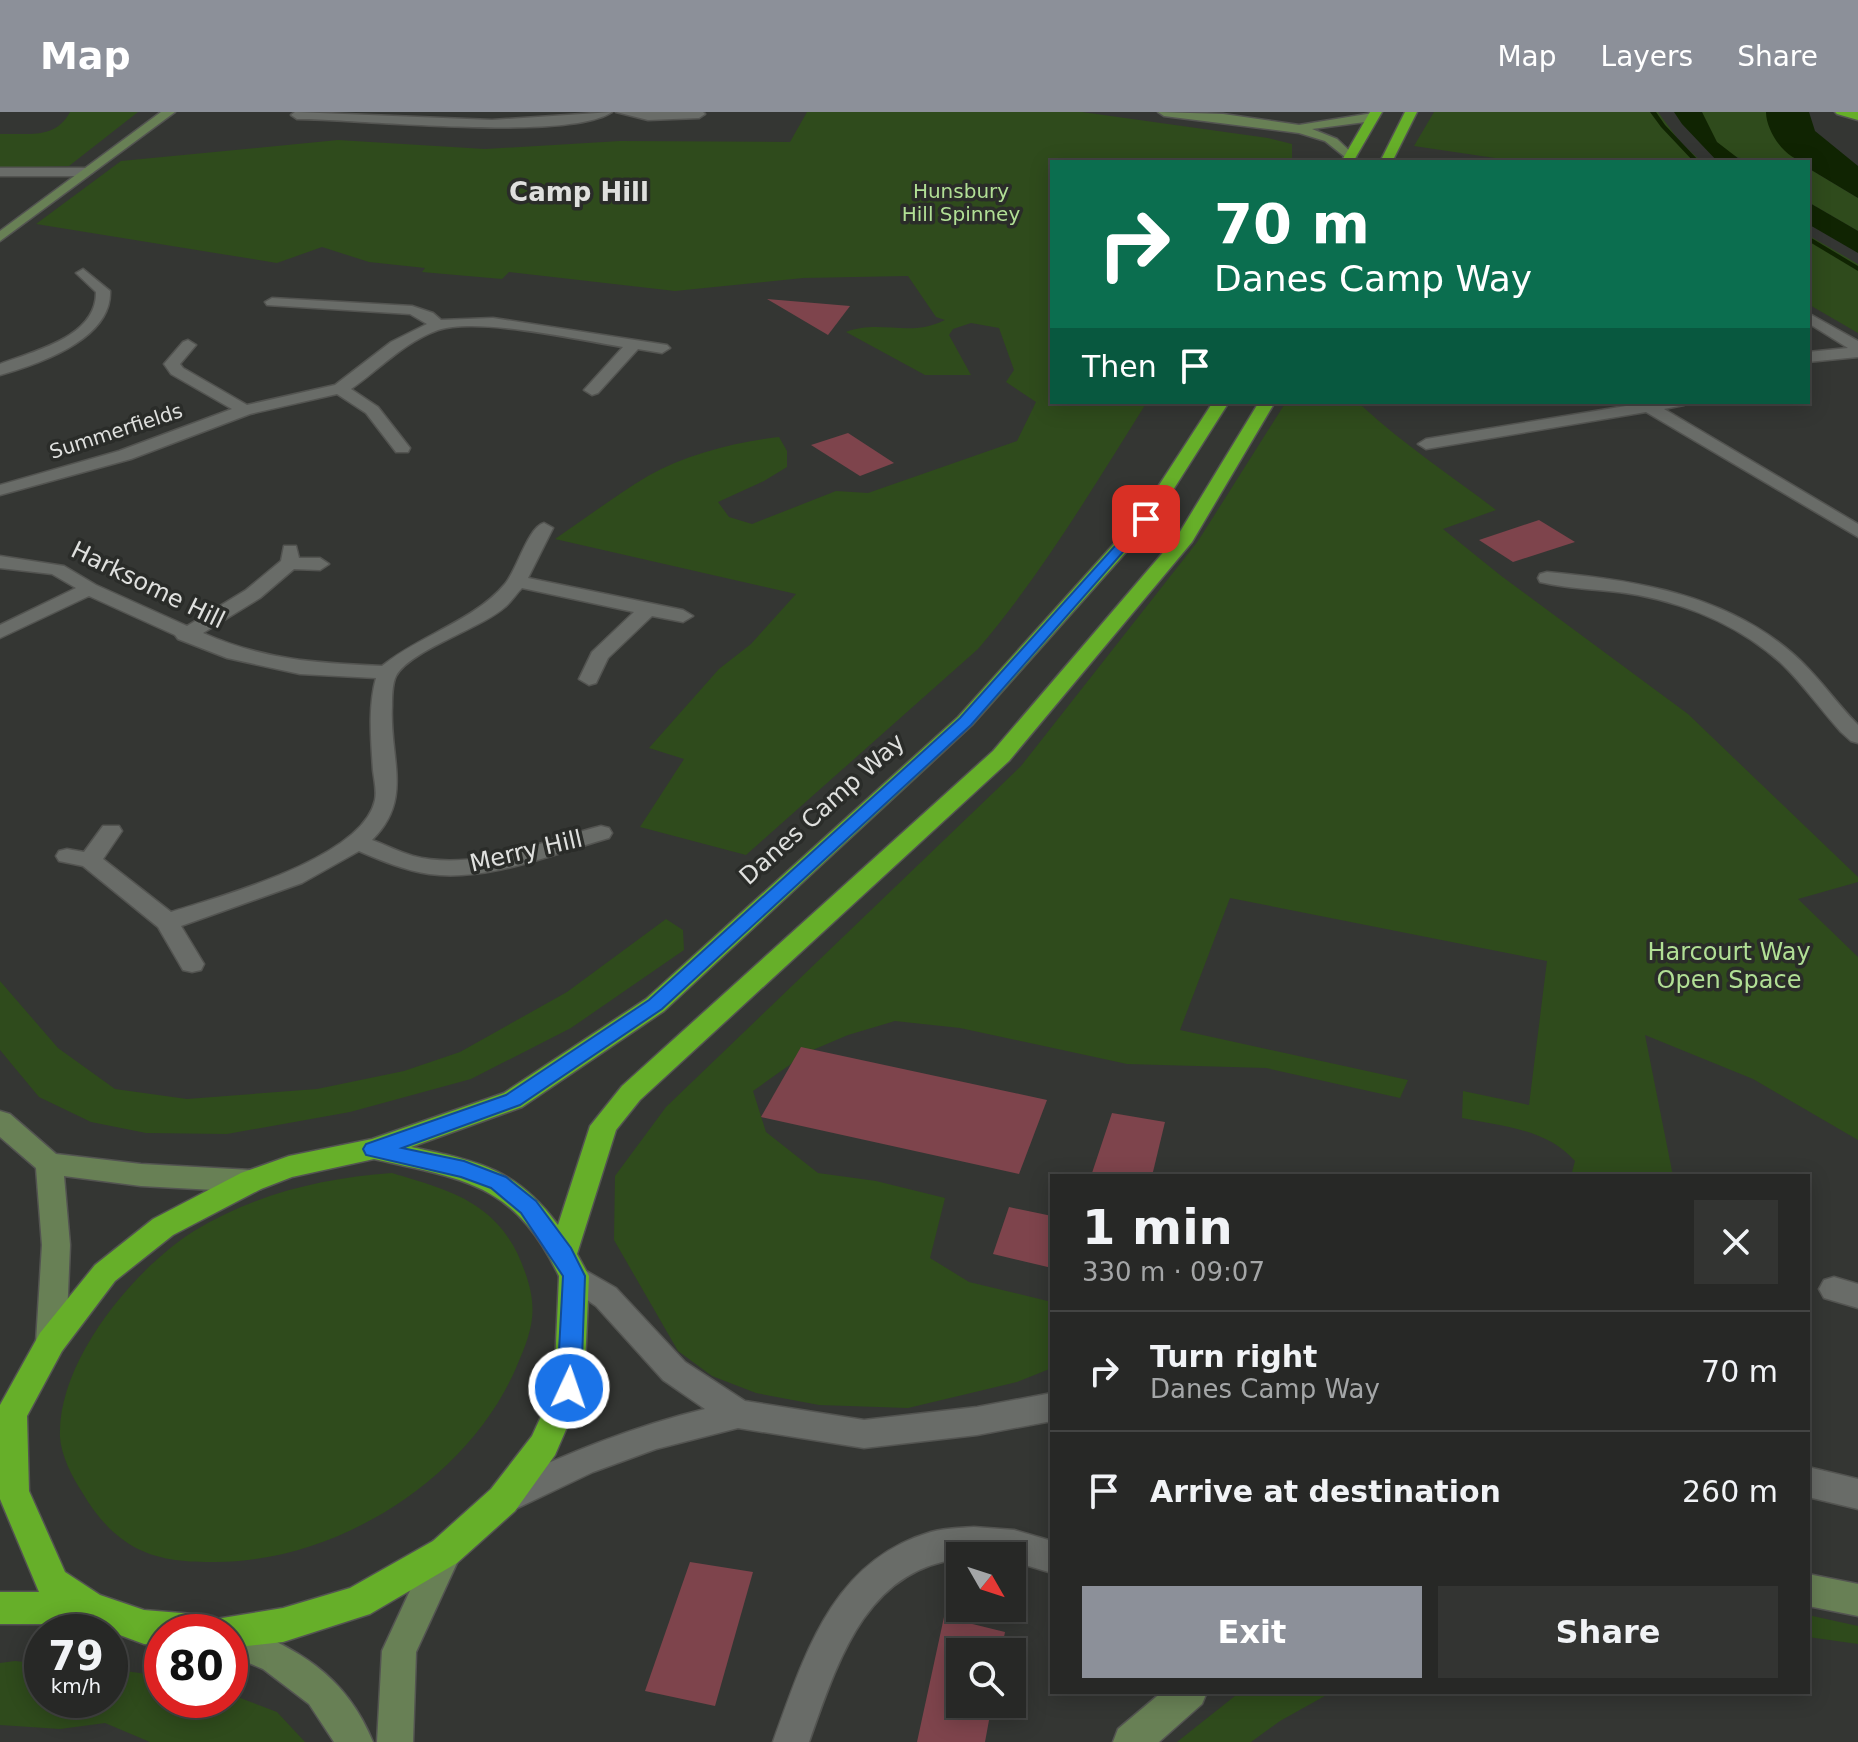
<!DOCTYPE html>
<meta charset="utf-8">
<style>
:root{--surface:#272826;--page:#333432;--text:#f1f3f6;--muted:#a4a6a7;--line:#434443;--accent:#8c9099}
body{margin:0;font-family:"DejaVu Sans",sans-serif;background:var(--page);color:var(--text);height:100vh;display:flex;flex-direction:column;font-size:30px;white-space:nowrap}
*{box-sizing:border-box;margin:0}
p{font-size:26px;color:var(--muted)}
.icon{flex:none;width:44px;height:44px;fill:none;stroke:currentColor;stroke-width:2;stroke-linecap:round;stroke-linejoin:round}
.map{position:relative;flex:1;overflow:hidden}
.drawer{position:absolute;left:1050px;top:1062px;width:760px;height:520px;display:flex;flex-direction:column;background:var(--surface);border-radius:0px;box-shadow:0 4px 20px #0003,0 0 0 2px var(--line)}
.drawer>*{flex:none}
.top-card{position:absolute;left:1050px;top:48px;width:760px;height:244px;border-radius:0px;box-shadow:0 4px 20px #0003,0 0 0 2px var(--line);background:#0b6e4f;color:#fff;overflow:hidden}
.needle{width:52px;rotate:129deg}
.fabs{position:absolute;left:946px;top:1430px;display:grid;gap:16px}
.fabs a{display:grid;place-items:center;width:80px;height:80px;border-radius:0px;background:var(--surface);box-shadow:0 4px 20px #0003,0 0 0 2px var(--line);font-size:40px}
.speed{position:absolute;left:24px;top:1502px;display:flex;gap:16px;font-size:40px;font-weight:700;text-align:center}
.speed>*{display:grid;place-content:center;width:104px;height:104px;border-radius:50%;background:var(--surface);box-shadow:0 4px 20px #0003,0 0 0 2px var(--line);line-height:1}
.speed small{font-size:20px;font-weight:400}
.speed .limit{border:12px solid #d22;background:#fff;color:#111}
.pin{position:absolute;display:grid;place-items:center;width:68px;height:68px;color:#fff;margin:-34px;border-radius:16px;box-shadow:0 4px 12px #0006}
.me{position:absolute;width:88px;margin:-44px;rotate:3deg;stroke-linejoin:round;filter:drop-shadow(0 0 6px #0008)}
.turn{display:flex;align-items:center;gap:28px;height:168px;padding:0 32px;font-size:36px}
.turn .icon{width:104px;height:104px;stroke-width:2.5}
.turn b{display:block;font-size:56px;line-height:68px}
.then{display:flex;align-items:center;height:76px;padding:0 32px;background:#0003;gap:16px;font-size:30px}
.round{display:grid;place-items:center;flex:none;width:84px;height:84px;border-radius:0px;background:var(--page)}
.summary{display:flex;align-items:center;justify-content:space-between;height:136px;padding:0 32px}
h1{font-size:48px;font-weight:700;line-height:60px}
.action{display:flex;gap:16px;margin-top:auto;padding:16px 32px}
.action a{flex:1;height:92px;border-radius:0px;background:var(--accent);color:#fff;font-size:32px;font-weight:700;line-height:92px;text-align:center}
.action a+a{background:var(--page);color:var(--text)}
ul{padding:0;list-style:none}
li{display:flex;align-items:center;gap:24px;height:120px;padding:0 32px;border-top:2px solid var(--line)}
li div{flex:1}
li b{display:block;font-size:30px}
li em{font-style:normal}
header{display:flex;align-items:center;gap:48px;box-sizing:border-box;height:112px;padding:0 40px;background:var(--accent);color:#fff}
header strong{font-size:38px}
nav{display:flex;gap:44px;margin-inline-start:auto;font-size:28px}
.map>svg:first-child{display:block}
</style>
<header>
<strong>Map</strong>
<nav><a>Map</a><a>Layers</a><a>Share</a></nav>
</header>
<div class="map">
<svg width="1858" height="1630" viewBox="0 0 1858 1630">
<rect width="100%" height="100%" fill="#343633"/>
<g fill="#2f4b1c">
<path d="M70,0H138L69,54L0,56V22C28,21 55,28 70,0Z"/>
<path d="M807,0H1082L1268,26L1292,32V50H1052V290H1147C1094,374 1042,462 978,537L746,743L640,715L684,647L649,636L719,557L751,532L796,482L555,427C586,406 616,383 648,364C687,342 735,330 779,325L787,339V355L764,369L718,390L729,405L752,412L836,379L868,381L1017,329L1036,290L1006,270L1014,258L999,216L971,211L953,217L949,223L971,263H925L846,220C880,207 910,226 945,208L936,205L908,164L803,166L675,179L509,160L502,167L422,160L425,156L369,150L322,135L277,151L36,112L121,49L338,28L485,37L620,29L790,30Z"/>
<polygon points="1434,0 1658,0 1680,30 1702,50 1522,50 1414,34"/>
<path d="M1702,0H1766L1776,27L1799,50C1751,50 1719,55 1702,0Z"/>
<polygon points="1808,56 1858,86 1858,119 1808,90"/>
<polygon points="1808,123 1858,152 1858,221 1808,192"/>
<path d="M1286,290H1364L1362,294C1404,333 1452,364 1496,398L1443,417L1500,463L1688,602L1858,765V770L1798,787L1858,845V1028L1753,967L1645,923L1673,1064H1571L1575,1049C1547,1017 1502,1014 1462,1006L1463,979L1529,993L1547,849L1230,786L1180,918L1408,968L1400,986L1266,956L1127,952L960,916L895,909L848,923L808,940L753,979L766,1020L818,1061L876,1069L945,1086L930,1146L969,1170L1052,1190V1256L1017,1270L908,1296L819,1293L756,1281L712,1264L678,1239L614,1128L615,1064L666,995L1021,654L1198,429Z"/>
<polygon points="666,807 683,818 684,838 571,916 471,967 350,1000 227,1022 146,1021 91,1010 39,985 0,938 0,869 58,936 115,977 187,987 317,977 404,959 460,940 567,880"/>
<path d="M392,1061C421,1070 454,1078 479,1096C502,1112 516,1134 525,1160C539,1199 532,1219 516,1256C468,1367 337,1450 216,1450C187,1450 163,1449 138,1437C113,1424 96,1404 82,1380C72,1365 61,1343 60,1325C57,1249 134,1157 194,1119C255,1082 322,1066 392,1061Z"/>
<polygon points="1808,1503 1858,1514 1858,1532 1808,1525"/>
<polygon points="15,1549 42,1552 42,1588 110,1588 110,1557 162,1564 162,1588 230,1588 230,1582 277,1600 305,1630 150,1630 105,1611 60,1617 0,1613 0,1551"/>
<polygon points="1240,1580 1332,1580 1280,1609 1251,1630 1177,1630"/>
</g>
<g fill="#102402">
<polygon points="1674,0 1702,0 1717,30 1743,50 1718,50 1682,12"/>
<path d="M1766,0H1809L1815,19L1858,54V86L1808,56V50C1787,50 1766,20 1766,0Z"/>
<polygon points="1808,90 1858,119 1858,141 1808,112"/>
</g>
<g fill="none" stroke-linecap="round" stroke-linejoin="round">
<g fill="#102402" fill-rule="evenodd">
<polygon points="1650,0 1656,0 1665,13 1700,50 1694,50 1661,15"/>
<polygon points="1808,124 1858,154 1858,159 1808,129"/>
</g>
</g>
<g fill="#7e444c">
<polygon points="767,187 850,194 828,223"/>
<polygon points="848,321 894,351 860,364 811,333"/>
<polygon points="1539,408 1575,430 1513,450 1479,428"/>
<polygon points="801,935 1047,988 1019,1062 761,1005"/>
<polygon points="1112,1001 1165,1010 1152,1064 1091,1064"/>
<polygon points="1009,1095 1052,1104 1052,1156 993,1142"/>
<polygon points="690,1450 753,1460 715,1594 645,1579"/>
<polygon points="944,1505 1005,1520 1001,1540 960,1540 960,1592 992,1592 985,1630 917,1630"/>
</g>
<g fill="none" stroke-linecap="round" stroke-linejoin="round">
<defs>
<g id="street">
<path d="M295,0L492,8L612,0C568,30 360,7 297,7L291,3Z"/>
<polygon points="616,0 703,0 705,2 699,6 648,8"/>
<polygon points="0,56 87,56 93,60 87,64 0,64"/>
<path d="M83,157L110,179C112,227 39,252 0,263V252C34,239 97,225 96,180L76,161Z"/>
<path d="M272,186L412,194L433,201L441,208L493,206L667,233L670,236L662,241L638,237L598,281L592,283L584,278L623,235C578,228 479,205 438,218C404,230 380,257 351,277L378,295L410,336L408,340H396L366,301L337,282L250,302L131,347L0,383V373L119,339L232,297L171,262L164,252L183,230L188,228L196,233L180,252L183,256L247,293L335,273L391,230L427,212L410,202L267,193L265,190Z"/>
<polygon points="1808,201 1858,229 1858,245 1808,250 1808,240 1848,236 1808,211"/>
<polygon points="1650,290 1686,290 1684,293 1664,297 1858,412 1858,425 1646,300 1426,337 1418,332 1426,327"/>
<path d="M544,411L553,416L528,466L683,498L693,504L683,510L652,504L608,546L596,571L589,573L579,567L592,540L634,500L522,476C516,482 511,490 505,495C482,516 410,538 396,564C392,572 392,585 392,594C389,646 414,687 372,728C386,733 399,740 413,744C474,760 542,729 601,714L609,716L612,721L609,726C553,742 488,770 429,762C404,758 382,749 359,739L302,771L181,814L204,852L201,858L192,860L183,858L158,815L83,754L59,749L56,744L59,739L67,737L84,740L103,714H119L122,719L103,747L171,800C221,784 363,746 375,688C377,679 374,667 373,658C371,627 368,595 376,566L300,562L227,546L178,527L175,523L89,484L0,526V513L76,476L52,462L0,456V444L64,454L96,473L187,514L246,478L281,449L284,434H296L299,446H320L329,452L320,458L294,457L260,486L203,521C264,548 316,551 382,554C420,523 474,509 505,472C517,458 528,415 544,411Z"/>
<path d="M1547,460C1634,468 1724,482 1792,541C1817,562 1835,590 1858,613V631L1851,629L1841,620C1821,598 1803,572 1781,551C1741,515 1690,493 1638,483C1606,477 1572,478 1540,470L1538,466L1540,462Z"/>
<path d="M574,1152L616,1176L685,1250L745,1289L864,1308L977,1295L1052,1281V1309L977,1323L864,1336L738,1316L656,1337L593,1360L505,1402L493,1398L489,1387L493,1376C562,1344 630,1315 705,1297L663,1268L596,1194L564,1172L559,1164L564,1156Z"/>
<polygon points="1834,1165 1858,1172 1858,1196 1824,1186 1819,1177 1824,1168"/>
<polygon points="1808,1355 1858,1367 1858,1397 1808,1385"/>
<path d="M974,1415L1014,1418L1052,1429V1461L1012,1449V1444H960V1447C865,1457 837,1552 809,1630H773C805,1542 832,1449 931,1420C945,1416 960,1416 974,1415Z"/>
</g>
<g id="secondary">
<polygon points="161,0 175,0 0,129 0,119"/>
<polygon points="1158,0 1223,2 1299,13 1373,1 1379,5 1373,9 1312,17 1337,27 1356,45 1350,49 1325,29 1299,21 1164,4"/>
<polygon points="0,999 10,1002 56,1042 141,1052 251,1058 261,1061 265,1069 261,1077 251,1080 141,1074 64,1064 70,1133 66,1230 62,1239 51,1243 40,1239 36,1230 42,1133 36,1056 0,1025"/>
<polygon points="445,1424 457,1429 462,1440 416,1540 413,1630 377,1630 382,1539 433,1429"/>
<polygon points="1808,1462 1858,1472 1858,1504 1808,1494"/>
<path d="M230,1509C296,1536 345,1561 373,1630H334L309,1592L263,1557L230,1543V1520H215L218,1514Z"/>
<polygon points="1162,1580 1207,1580 1202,1592 1159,1630 1113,1630 1118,1617"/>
</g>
<g id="highway">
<polygon points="1370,0 1382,0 1353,50 1341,50"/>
<polygon points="1405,0 1417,0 1392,50 1380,50"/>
<polygon points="1835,0 1858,0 1858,8 1837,2"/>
<path d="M1213,290H1229L1152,411L972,613L664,899L522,995L411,1035C477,1049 516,1056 558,1113L590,1014L622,974L993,639L1178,423L1259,290H1275L1192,430L1009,649L640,988L616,1018L577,1142L589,1164L584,1276L555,1343L515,1399L457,1451L370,1502L283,1530L230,1536V1520H162V1533L144,1532L90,1512H0V1480H39L0,1387V1293L40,1221L95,1153L153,1107L241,1061L289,1044L372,1027L504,981L646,887L958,605L1139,404ZM374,1047C466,1068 514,1071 559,1164L554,1276L532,1324L491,1377L433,1429L350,1476L283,1496L216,1507L206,1503L144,1498L100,1483L65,1460L29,1379L27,1304L62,1239L115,1169L173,1123L261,1077L292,1065Z"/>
</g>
</defs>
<use href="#street" stroke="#535451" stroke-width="3"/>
<use href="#secondary" stroke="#535451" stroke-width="3"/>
<use href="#highway" stroke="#535451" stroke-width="3"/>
<use href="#street" fill="#696c68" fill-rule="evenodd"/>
<use href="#secondary" fill="#688055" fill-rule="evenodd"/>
<use href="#highway" fill="#66af29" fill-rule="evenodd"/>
</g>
<polygon fill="#1a73e8" stroke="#114b97" stroke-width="2" points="1141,405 1152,407 971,613 662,897 520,993 402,1036 464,1049 506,1065 536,1089 571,1136 585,1164 581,1276 578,1283 569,1286 561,1283 557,1276 563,1164 521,1101 491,1076 461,1065 366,1043 363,1037 366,1032 506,983 649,888 960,606"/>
<g text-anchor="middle" stroke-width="7" stroke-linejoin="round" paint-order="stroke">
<g font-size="20" fill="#b1df95" stroke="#2a2c29">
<text x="961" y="86">Hunsbury<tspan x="961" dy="23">Hill Spinney</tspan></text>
</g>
<g font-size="20" fill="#dfe0de" stroke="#2a2c29">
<text transform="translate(116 319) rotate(-18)" y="7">Summerfields</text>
</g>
<g font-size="24" fill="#dfe0de" stroke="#2a2c29">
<text transform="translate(148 473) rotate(26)" y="8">Harksome Hill</text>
<text transform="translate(822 697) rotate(-42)" y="8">Danes Camp Way</text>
<text transform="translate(526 739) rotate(-13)" y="8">Merry Hill</text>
</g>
<g font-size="24" fill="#b1df95" stroke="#2a2c29">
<text x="1729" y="848">Harcourt Way<tspan x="1729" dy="28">Open Space</tspan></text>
</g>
<g font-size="26" font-weight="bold" fill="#dfe0de" stroke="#2a2c29">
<text x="579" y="89">Camp Hill</text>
</g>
</g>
</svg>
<div class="fabs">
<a><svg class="needle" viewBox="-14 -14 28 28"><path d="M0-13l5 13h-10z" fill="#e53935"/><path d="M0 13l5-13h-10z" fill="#a4a6a7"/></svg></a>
<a><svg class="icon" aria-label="search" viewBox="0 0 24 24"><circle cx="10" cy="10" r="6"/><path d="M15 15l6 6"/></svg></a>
</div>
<div class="speed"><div>79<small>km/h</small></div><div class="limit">80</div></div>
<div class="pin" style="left:1146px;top:407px;background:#d93025"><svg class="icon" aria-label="arrive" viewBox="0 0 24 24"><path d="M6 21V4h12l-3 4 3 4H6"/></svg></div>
<svg class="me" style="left:569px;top:1276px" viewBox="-20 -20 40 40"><circle r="17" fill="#1a73e8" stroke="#fff" stroke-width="3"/><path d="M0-11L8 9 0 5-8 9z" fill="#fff"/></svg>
<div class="top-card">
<div class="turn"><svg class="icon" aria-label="right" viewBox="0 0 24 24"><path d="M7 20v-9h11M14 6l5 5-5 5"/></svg><div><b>70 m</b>Danes Camp Way</div></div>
<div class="then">Then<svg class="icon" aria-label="arrive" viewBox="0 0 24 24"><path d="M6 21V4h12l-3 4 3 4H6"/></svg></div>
</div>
<section class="drawer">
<div class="summary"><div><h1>1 min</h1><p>330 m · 09:07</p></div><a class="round"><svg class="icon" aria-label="close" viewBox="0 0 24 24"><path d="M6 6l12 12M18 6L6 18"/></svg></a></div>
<ul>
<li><svg class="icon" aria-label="right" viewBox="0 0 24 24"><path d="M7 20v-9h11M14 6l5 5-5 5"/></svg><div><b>Turn right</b><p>Danes Camp Way</p></div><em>70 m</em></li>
<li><svg class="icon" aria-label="arrive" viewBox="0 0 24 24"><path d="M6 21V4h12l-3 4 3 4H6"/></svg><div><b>Arrive at destination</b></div><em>260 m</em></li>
</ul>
<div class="action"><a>Exit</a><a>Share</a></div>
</section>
</div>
